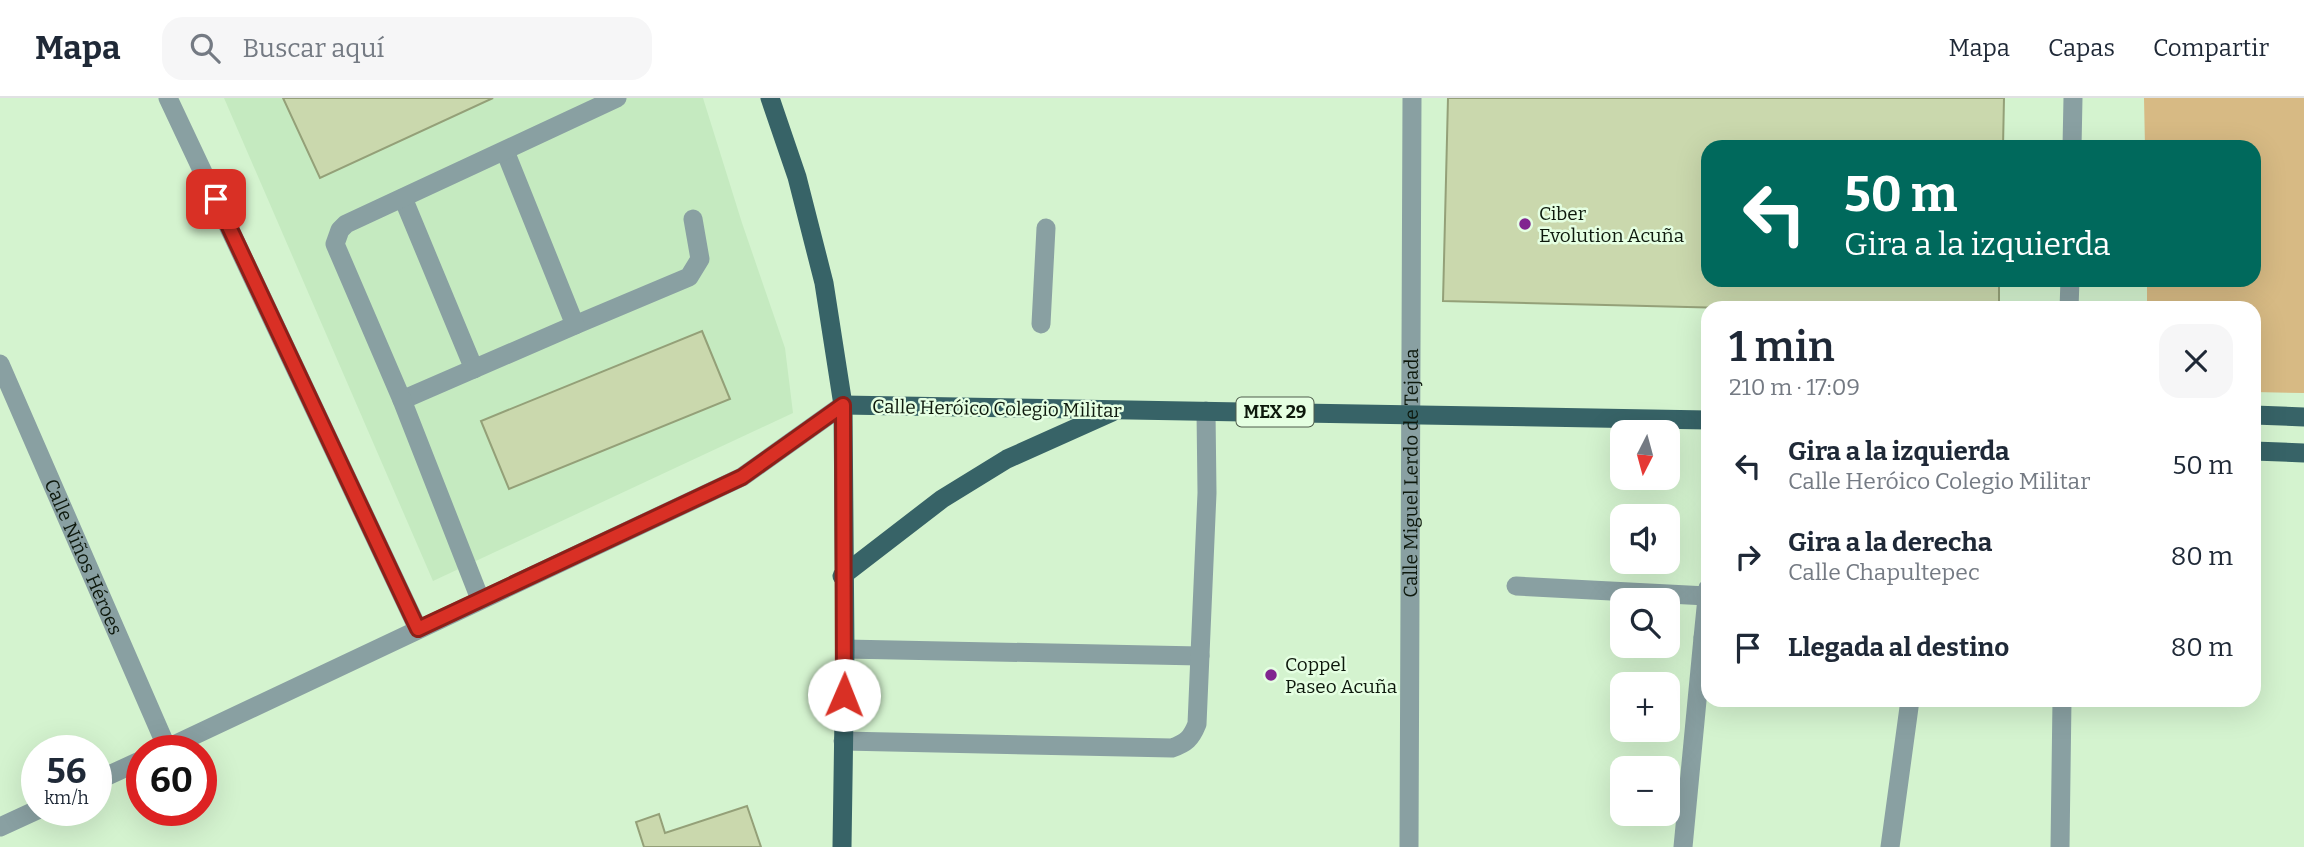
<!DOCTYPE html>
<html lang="es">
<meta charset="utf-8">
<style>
:root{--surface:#fff;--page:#f6f6f7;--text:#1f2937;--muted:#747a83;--line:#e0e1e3}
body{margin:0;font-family:Bitter,serif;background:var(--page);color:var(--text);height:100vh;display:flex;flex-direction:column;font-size:26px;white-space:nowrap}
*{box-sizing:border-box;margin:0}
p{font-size:23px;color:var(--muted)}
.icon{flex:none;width:38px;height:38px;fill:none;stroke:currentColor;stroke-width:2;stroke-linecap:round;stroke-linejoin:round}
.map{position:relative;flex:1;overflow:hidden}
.drawer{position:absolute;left:1701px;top:203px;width:560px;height:406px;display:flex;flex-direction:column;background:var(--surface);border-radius:21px;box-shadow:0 7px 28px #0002}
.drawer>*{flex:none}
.hud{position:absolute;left:1701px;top:42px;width:560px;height:147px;border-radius:21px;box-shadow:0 7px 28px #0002;background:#00695c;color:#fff;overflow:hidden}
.needle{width:46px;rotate:186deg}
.tools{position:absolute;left:1610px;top:322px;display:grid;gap:14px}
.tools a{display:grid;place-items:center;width:70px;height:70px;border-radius:14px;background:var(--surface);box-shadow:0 7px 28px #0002;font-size:35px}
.speed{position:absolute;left:21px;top:637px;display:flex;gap:14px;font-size:35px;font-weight:700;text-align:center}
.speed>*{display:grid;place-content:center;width:91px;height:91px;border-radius:50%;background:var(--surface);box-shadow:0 7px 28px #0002;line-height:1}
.speed small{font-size:18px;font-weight:400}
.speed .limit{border:10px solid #d22;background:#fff;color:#111}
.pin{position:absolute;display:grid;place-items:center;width:60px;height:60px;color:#fff;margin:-30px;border-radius:14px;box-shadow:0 4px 10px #0006}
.me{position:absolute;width:77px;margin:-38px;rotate:1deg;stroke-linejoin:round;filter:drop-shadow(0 0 5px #0008)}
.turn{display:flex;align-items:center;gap:24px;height:147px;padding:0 28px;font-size:32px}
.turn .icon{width:91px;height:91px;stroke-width:2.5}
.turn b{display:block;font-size:49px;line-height:60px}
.round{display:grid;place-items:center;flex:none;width:74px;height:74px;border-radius:21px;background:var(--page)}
.summary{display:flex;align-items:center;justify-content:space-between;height:119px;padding:0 28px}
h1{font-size:42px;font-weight:600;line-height:52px}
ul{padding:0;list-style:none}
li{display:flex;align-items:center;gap:21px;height:91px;padding:0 28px}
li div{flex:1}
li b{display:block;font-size:26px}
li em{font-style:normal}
header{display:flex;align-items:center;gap:42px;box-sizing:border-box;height:98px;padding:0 35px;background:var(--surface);border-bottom:2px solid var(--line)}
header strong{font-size:33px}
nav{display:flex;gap:38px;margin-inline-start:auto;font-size:24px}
.search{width:490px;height:63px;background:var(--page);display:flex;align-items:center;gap:18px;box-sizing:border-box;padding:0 24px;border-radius:21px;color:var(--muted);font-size:26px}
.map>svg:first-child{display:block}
</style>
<header>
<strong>Mapa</strong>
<div class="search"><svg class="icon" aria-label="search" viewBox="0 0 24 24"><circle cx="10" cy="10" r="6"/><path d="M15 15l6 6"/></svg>Buscar aquí</div>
<nav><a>Mapa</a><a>Capas</a><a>Compartir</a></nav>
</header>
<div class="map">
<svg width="2304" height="749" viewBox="0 0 2304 749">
<rect width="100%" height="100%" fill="#d4f3cf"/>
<polygon fill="#c5eac0" points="224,0 703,0 742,125 785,250 793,315 433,483"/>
<polygon fill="#d7ba84" points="2144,0 2304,0 2304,295 2254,294 2254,210 2147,210 2147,182 2254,182 2254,49 2145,49"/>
<g fill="#cad8ad" stroke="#94a078" stroke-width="2">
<polygon points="283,0 493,0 320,80"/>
<polygon points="1448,0 2004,0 2003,49 1708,49 1708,182 1999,182 1999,210 1728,210 1443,203"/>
<polygon points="702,233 730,301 509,391 481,323"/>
<polygon points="747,708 761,749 644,749 636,724 659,716 665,735"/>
</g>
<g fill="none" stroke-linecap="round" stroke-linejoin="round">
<g stroke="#89a0a2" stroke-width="19">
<polyline points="403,100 474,271"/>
<polyline points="1041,226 1046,130"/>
<polyline points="575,227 689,179 700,161 693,121"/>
<polyline points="402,302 575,227 505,53"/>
<polyline points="1516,488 1707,498"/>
<polyline points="1708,490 1703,540 1708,540"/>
<polyline points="480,501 402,302 335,146 340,132 346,126 617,0"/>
<polyline points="845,551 1200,558"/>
<path d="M843,643L1172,650C1186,645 1191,641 1197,626L1207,395L1206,313"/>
<polyline points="1683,749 1703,540"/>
<polyline points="1890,749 1910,602"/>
</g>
<g stroke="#89a0a2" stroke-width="19">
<polyline points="168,0 418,531"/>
<polyline points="2072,49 2073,0"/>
<polyline points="2069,210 2070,182"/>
<path id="s1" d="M0,266L167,650"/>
<polyline points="161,653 742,379 843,307"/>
<polyline points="96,683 142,662"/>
<polyline points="0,729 37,712"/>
<path id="s2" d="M1409,749L1412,0"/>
<polyline points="2060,749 2062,602"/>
</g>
<g stroke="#376367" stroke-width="19">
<polyline points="770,0 797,79 824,185 843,307 845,551 842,749"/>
<polyline points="843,307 1708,322"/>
<polyline points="2254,317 2304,319"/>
<polyline points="2254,353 2304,355"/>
<polyline points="842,478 942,401 1007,361 1112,314"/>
</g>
</g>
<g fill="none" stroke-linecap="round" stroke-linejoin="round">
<defs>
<polyline id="route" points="216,101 418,531 742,379 843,307 844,597"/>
</defs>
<use href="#route" stroke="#8d1f18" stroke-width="18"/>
<use href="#route" stroke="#d93025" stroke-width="12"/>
</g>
<g fill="#812490" stroke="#e5ffe2" stroke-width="2.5">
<circle cx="1525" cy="126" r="7"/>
<circle cx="1271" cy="577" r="7"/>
</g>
<g text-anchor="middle" stroke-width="5" stroke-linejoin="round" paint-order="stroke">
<rect fill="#e5ffe2" stroke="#4e5d4c" stroke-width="2" x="1236.5" y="299.5" width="77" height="29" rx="5"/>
<g font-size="18" font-weight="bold" fill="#0d180c">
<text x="1275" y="320">MEX 29</text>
</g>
<g font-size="19" fill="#0d180c" stroke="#e5ffe2" text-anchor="start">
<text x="1539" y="122">Ciber<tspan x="1539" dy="22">Evolution Acuña</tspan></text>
<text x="1285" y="573">Coppel<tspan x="1285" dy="22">Paseo Acuña</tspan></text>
</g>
<g font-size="19" fill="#0d180c" stroke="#e5ffe2">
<text transform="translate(997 310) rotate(1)" y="7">Calle Heróico Colegio Militar</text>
<text dy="7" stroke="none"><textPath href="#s2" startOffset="374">Calle Miguel Lerdo de Tejada</textPath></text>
<text dy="7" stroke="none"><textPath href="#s1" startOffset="210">Calle Niños Héroes</textPath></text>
</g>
</g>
</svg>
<div class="tools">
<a><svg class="needle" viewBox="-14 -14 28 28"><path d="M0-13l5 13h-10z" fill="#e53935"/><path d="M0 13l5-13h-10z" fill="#747a83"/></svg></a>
<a><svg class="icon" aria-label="sound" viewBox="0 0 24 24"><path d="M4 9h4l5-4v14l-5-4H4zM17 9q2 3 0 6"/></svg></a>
<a><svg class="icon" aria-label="search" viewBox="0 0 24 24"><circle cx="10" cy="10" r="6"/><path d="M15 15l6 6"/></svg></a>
<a>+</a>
<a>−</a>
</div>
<div class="speed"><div>56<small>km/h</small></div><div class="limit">60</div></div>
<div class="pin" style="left:216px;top:101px;background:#d93025"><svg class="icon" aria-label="arrive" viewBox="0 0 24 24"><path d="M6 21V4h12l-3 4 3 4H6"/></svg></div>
<svg class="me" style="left:844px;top:597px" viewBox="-20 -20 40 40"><circle r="19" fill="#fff"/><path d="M0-13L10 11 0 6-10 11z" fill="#d93025"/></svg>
<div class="hud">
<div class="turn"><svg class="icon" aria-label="left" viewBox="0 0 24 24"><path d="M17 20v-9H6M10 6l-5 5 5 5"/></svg><div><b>50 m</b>Gira a la izquierda</div></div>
</div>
<section class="drawer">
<div class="summary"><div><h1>1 min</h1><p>210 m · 17:09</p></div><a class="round"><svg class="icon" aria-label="close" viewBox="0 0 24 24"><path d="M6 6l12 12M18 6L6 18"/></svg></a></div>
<ul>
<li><svg class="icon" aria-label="left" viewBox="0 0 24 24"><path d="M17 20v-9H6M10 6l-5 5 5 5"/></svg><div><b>Gira a la izquierda</b><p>Calle Heróico Colegio Militar</p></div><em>50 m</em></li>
<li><svg class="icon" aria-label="right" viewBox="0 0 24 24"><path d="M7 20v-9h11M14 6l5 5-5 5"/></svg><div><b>Gira a la derecha</b><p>Calle Chapultepec</p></div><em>80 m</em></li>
<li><svg class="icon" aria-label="arrive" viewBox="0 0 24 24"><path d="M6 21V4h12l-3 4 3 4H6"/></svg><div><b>Llegada al destino</b></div><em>80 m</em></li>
</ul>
</section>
</div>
